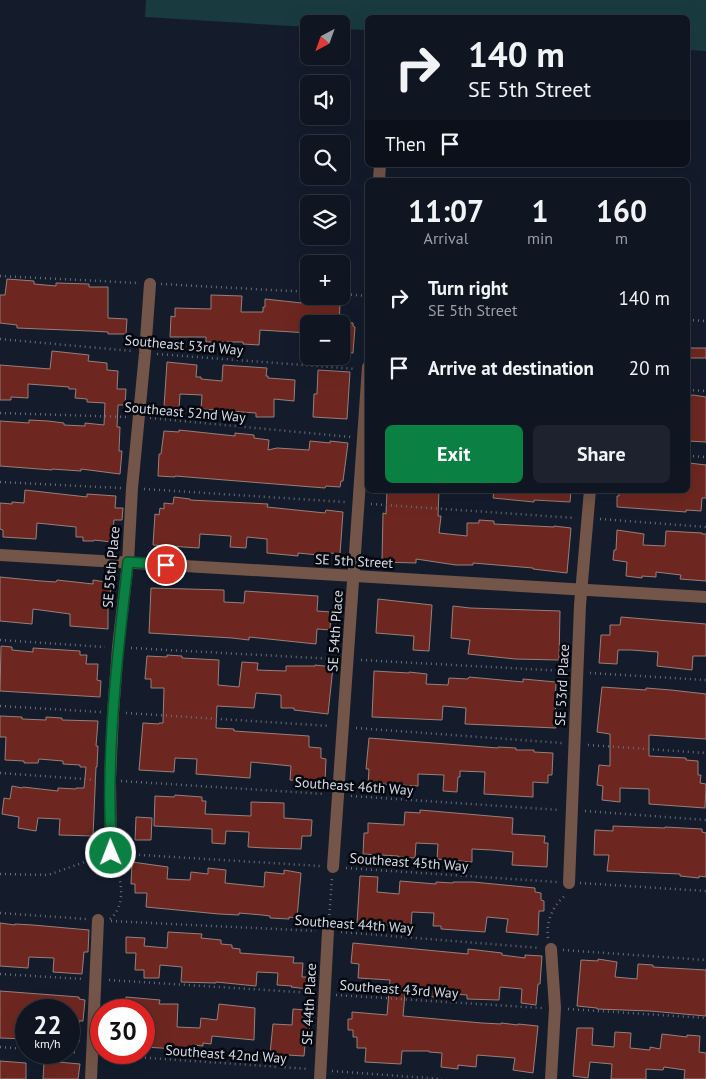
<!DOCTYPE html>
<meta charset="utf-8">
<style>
:root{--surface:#0f1521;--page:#1d222e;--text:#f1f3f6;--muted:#9b9fa5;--line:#2f343f;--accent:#0b8043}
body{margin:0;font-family:"PT Sans",sans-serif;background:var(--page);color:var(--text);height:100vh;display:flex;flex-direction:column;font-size:19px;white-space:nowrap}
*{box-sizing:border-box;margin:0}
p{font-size:16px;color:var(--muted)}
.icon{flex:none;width:28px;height:28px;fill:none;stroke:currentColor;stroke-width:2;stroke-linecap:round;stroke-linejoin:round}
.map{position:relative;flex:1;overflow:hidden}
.side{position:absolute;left:365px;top:178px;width:325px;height:315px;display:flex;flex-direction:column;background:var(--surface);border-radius:8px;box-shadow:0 5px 20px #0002,0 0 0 1px var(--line)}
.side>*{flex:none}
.guide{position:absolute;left:365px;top:15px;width:325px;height:152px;border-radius:8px;box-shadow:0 5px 20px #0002,0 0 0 1px var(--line);background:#0f1521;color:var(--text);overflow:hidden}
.needle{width:32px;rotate:221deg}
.controls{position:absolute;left:300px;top:15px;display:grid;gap:10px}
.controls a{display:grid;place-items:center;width:50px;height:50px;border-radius:8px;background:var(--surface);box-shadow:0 5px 20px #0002,0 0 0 1px var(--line);font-size:25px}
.speed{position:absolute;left:15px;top:999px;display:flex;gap:10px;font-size:25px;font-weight:700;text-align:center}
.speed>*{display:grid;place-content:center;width:65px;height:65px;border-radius:50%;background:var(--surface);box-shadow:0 5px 20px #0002,0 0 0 1px var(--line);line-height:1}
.speed small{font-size:12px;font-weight:400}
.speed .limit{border:8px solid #d22;background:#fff;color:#111}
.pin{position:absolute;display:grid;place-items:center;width:42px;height:42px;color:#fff;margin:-21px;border:2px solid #fff;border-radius:50%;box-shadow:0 1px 5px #0007}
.me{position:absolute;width:55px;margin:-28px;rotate:359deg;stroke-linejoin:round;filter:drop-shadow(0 0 4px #0008)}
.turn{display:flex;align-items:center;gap:18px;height:105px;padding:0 20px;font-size:22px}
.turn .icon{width:65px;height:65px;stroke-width:2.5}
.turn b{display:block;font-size:35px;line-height:42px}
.then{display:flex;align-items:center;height:48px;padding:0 20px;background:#0003;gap:10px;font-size:19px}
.eta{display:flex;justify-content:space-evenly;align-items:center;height:85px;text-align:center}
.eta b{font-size:30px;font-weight:700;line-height:35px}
.cta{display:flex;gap:10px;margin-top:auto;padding:10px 20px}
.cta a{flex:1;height:58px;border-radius:8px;background:var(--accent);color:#fff;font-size:20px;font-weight:700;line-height:58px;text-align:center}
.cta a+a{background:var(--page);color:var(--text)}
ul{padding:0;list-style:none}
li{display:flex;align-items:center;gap:15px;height:70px;padding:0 20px}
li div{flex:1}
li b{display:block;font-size:19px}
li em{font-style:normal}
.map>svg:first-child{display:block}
</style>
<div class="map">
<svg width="706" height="1079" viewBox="0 0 706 1079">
<rect width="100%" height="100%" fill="#141c2c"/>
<polygon fill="#193b40" points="146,0 706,0 706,51 688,50 688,18 368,18 367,30 341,29 341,24 309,24 309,27 145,17"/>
<g fill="#6d2720" stroke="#987f7a">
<polygon points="7,279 34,281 34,284 56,286 56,283 89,284 89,287 108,287 108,318 127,319 126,334 108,334 108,332 90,331 17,328 17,325 0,323 0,295 5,295"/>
<polygon points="211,295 242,296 241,312 263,312 263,307 265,307 265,299 302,303 302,301 340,304 339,324 309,324 309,333 260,330 259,345 243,344 243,342 206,342 206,337 170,337 171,316 175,317 175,308 211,309"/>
<polygon points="341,322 353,323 353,326 355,327 353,353 341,352"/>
<rect x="688" y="348" width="18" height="10"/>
<polygon points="52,351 89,355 88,361 107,363 107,370 118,371 117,389 126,389 125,405 118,405 117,427 120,427 119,451 122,451 120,474 81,469 81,471 52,469 52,470 0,466 0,421 29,423 29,420 48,421 64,423 64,425 85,426 85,423 104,425 105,403 87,402 87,399 75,398 76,389 69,389 69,387 28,384 28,398 11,397 11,400 0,400 0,365 50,369"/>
<polygon points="167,362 197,365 196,377 201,377 201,379 222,381 223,365 267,368 266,376 268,376 268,378 295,380 294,401 274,399 274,417 256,417 256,413 201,409 202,395 180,394 179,409 164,407"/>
<polygon points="318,370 350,372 347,419 313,417 314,394 317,394"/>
<polygon points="693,395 706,397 706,442 688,441 688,396"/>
<polygon points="179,430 235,436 235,433 254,435 254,438 269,440 268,450 277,448 309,450 310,441 330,443 330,441 348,443 343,481 341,481 340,487 326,486 325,488 175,476 175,477 158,476 159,454 161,454 164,431 179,432"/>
<polygon points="689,463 706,465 706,498 702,498 701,511 686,510 686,512 617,507 617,496 619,496 619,490 688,490"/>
<polygon points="25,490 87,497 87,494 116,496 115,508 123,508 122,520 114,520 112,542 94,540 94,541 83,541 83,537 76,537 76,527 37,523 36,539 3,537 3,530 0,529 0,503 12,504 12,502 24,503"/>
<polygon points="387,490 439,490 438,516 441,516 439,533 467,536 467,523 479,523 479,520 494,521 494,524 554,527 554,526 571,528 567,573 533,569 533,568 473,563 473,565 456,565 416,559 416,563 382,562 383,513 386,514"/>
<polygon points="494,490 571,490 570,502 534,500 534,502 493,498"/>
<polygon points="174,497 190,499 190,500 268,504 267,507 325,513 326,510 343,512 340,554 329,553 329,556 298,553 298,556 267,553 267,539 247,537 246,548 230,547 231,536 200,534 199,548 153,545 155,514 159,515 160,508 164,509 164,503 173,504"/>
<polygon points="617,530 644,534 643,545 665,546 666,531 702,533 702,534 706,534 706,581 680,579 681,575 656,572 656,577 642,576 642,578 626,576 627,562 613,560 614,550 616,550"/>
<polygon points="0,577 41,581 56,582 57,580 93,584 93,580 112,583 108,607 108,629 70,626 70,614 33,609 32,624 0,621"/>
<polygon points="151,588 224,590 224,602 244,603 245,591 318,596 317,611 331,612 330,630 317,629 316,644 249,637 249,640 232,638 149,633"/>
<polygon points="378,599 432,605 429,651 413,650 414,636 376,633"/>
<polygon points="453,606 470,608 560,611 559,660 515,659 468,654 470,640 451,638"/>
<polygon points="621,617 706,624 706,656 693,656 692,670 657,666 658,652 631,650 618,650 617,664 599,663 601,635 610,635 610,625 620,625"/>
<polygon points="1,646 12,647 12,650 33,652 33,648 80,651 80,655 87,655 86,664 98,664 97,680 101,681 100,697 0,691"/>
<polygon points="167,655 182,656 182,658 219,660 218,685 239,687 242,662 258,663 257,670 286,671 286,666 315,666 315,665 333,667 328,714 294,710 294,708 281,708 281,695 256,693 254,708 217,706 216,728 234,729 234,731 309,736 309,747 321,748 321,758 326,759 325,782 290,780 291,766 251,762 250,778 196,774 197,759 175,758 174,772 139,770 143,723 159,724 159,723 163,723 164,688 151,688 151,679 145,679 147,656 167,657"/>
<polygon points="374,671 409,673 409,672 427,674 426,684 448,685 449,678 468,679 469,677 523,682 523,679 556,682 555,708 556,709 556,728 465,724 466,708 443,706 442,720 372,717"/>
<polygon points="602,687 646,690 646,688 671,690 706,694 706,739 649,735 649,756 686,758 686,760 698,761 698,775 701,775 700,783 706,784 705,808 649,804 649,789 620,788 620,802 602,800 603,786 597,785 599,765 610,766 610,734 597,732"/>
<polygon points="0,716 22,717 22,719 46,720 46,717 62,718 62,720 98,721 96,746 98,746 97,767 96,767 93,836 59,835 60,819 38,818 36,831 18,828 19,817 2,814 4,798 10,799 12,786 22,788 23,787 58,791 58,788 76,789 76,788 84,788 86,767 80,767 80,765 63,764 63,761 39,759 38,763 24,763 24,761 5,760 6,737 0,737"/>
<polygon points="369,738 498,748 498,747 516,748 516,750 534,750 534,752 553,753 552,775 548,775 548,783 533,782 533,797 484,794 485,772 460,771 460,777 458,777 457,792 443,791 444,775 418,774 418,786 382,784 382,787 368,785 369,769 366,769"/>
<polygon points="175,795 202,797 202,801 206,801 205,814 251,816 251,802 284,803 284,818 312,820 311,836 302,836 301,849 265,848 248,847 249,832 226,831 225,844 212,843 212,829 154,826 155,796 174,797"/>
<polygon points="420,810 513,818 512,834 545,836 544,843 548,843 547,867 512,865 513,852 492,850 472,849 472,862 437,859 438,844 416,843 415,858 398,857 398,856 363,854 364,833 368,833 368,823 404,825 405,812 420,813"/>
<polygon points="136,817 152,818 151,840 135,840"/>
<polygon points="613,826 665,828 665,827 702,829 702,832 706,833 706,877 699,876 699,878 680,876 680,874 607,871 609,855 594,855 595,830 613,831"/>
<polygon points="132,862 168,867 167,879 190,880 191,872 208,874 208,868 226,870 225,883 264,887 265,872 284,874 284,870 301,873 297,918 289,917 289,919 270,918 270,916 262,915 239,913 239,915 219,914 146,907 147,893 135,893 135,884 131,884"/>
<polygon points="360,876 378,877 377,892 399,894 400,881 436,884 436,882 453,883 453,882 473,882 535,888 535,892 541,893 541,900 544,901 544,911 539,911 538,935 506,932 508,919 487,917 485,932 441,929 441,926 433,926 434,913 412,912 411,927 357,923"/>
<polygon points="0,923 15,925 15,924 33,925 89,930 88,952 84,952 82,974 53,972 54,958 29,957 28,968 0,966"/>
<polygon points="168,932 202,934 201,938 221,940 221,944 232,945 232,948 240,949 240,953 294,957 293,963 303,963 302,977 308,977 308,989 291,987 292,986 277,985 278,973 257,972 256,986 216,982 216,983 181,982 182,967 160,965 159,978 144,978 144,970 135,970 136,953 126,953 126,937 145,938 144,946 167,948"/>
<polygon points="353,943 468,954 468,949 502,953 502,955 525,958 525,955 542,956 540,984 538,984 536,1005 521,1003 522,989 500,987 499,1000 467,999 467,995 441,993 441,998 405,993 403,1016 482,1023 501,1024 501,1023 518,1025 518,1024 538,1026 533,1073 513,1070 515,1058 477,1055 476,1067 458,1065 458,1069 441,1067 442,1053 429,1052 429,1051 402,1051 401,1064 365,1062 366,1048 357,1048 357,1037 353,1037 353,1030 348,1030 348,1019 352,1019 352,1012 387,1015 390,980 358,978 359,964 351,963"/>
<polygon points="598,959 617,962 615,977 637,979 638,964 653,965 653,967 706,970 706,1016 650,1011 597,1009 597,1008 577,1006 581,960 598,961"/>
<polygon points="0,991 79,997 79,999 85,1000 83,1021 79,1021 79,1042 69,1041 69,1010 44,1010 26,1008 26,1039 0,1038"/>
<polygon points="126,997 160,1000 159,1004 178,1004 177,1027 200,1028 201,1018 217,1020 219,1004 255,1008 254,1040 212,1036 211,1044 203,1043 203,1046 194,1045 194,1051 177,1050 177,1049 144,1047 144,1010 124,1010"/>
<polygon points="293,1009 306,1010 306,1014 311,1015 309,1035 306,1035 304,1056 270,1054 273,1024 292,1025"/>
<polygon points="577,1028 593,1028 592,1045 614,1047 615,1032 631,1033 630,1048 650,1050 650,1047 660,1049 662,1034 687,1037 687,1035 700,1036 699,1052 706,1053 706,1079 684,1079 685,1070 664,1067 663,1070 646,1069 646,1079 611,1079 612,1064 590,1062 588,1078 573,1076"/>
<polygon points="0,1061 26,1063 26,1079 0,1079"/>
<polygon points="47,1061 80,1064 78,1079 43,1079 44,1063 47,1063"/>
</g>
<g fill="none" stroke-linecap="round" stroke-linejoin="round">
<g stroke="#666d7b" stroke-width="2.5" stroke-dasharray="1 4" stroke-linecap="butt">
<polyline points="0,276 138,283"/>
<polyline points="161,284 309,292"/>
<polyline points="341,294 368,296"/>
<polyline points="688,320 706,321"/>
<polyline points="0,339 132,351"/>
<polyline points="157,354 356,369"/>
<polyline points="688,390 706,391"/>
<polyline points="0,413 127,417"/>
<polyline points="150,418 351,437"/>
<polyline points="688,456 706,457"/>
<polyline points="0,482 121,488"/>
<polyline points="144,489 345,502"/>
<polyline points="371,504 575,518"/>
<polyline points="600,519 706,527"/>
<polyline points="0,640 105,647"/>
<polyline points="131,648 335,659"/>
<polyline points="361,660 565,671"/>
<polyline points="590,673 706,680"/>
<polyline points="0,706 101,712"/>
<polyline points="126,713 330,726"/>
<polyline points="356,728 562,743"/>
<polyline points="588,745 706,753"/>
<polyline points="0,773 98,780"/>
<polyline points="121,781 325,794"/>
<polyline points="351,796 560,810"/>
<polyline points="585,811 706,820"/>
<polyline points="124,854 320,866"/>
<polyline points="346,868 557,882"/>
<polyline points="0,874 48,875 99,857"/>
<polyline points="580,883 706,891"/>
<polyline points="0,913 86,919"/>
<path d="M110,919C126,906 122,881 115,864"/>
<polyline points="329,920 332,878"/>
<polyline points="111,921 316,931"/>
<polyline points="341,932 540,948"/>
<path d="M548,938C546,921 553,905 566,895"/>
<polyline points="563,950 706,960"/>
<polyline points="0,974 83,979"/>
<polyline points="109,980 313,993"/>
<polyline points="336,995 542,1008"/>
<polyline points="568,1009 706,1018"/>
<polyline points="0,1047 26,1049"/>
<polyline points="69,1052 79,1053"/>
<polyline points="105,1055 309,1069"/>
<polyline points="332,1071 442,1079"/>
</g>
<g stroke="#745549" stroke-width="12">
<polyline points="379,180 380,165"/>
<polyline points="0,555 706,597"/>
<polyline points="111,853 110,780 113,713 118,647 128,562 132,488 145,353 150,284"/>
<polyline points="333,867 368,367"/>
<polyline points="569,883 580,605 590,490"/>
<polyline points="91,1079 98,920"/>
<polyline points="320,1079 328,931"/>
<polyline points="551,1079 555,1008 551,949"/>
</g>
</g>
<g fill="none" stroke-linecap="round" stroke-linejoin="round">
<defs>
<path id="route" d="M111,853C111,829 109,804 110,780C111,707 120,635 128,562L166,565"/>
</defs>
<use href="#route" stroke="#07532c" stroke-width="12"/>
<use href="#route" stroke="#0b8043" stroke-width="9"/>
</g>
<g text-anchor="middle" stroke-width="5" stroke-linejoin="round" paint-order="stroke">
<g font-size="14" fill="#d5dbe6" stroke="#04070d">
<text transform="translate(184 345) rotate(5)" y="5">Southeast 53rd Way</text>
<text transform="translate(185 412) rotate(5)" y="5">Southeast 52nd Way</text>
<text transform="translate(354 561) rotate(3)" y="5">SE 5th Street</text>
<text transform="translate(111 567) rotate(-85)" y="5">SE 55th Place</text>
<text transform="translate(335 631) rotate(-86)" y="5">SE 54th Place</text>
<text transform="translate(562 685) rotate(-87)" y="5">SE 53rd Place</text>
<text transform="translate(354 786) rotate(4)" y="5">Southeast 46th Way</text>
<text transform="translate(409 862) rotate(4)" y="5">Southeast 45th Way</text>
<text transform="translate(354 924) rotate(4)" y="5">Southeast 44th Way</text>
<text transform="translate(399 989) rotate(4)" y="5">Southeast 43rd Way</text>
<text transform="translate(309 1004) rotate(-87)" y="5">SE 44th Place</text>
<text transform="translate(226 1054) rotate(4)" y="5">Southeast 42nd Way</text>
</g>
</g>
</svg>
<div class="controls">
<a><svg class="needle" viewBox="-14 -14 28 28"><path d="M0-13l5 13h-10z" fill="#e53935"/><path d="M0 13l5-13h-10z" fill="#9b9fa5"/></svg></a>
<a><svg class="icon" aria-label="sound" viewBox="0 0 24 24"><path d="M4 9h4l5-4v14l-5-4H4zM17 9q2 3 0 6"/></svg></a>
<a><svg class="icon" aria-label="search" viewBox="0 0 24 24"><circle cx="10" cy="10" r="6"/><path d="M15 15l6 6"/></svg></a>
<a><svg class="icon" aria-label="layers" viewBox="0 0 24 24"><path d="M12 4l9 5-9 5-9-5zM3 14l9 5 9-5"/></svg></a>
<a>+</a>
<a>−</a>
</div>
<div class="speed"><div>22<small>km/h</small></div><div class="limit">30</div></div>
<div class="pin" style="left:166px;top:565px;background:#d93025"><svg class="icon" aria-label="arrive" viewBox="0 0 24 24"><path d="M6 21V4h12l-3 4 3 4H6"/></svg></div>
<svg class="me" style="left:111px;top:853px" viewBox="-20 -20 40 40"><circle r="17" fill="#0b8043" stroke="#fff" stroke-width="3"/><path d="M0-11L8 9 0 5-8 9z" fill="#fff"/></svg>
<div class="guide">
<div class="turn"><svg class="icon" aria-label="right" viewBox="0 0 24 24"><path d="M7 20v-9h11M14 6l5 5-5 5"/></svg><div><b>140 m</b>SE 5th Street</div></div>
<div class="then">Then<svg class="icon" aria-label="arrive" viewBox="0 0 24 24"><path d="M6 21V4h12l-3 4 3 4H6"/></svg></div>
</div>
<section class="side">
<div class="eta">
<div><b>11:07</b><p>Arrival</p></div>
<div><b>1</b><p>min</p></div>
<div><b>160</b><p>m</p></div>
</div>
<ul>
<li><svg class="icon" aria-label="right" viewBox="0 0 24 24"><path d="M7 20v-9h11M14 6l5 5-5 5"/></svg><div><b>Turn right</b><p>SE 5th Street</p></div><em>140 m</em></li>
<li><svg class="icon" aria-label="arrive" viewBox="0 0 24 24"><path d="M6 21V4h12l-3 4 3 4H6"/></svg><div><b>Arrive at destination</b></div><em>20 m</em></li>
</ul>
<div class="cta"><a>Exit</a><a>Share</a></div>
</section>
</div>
